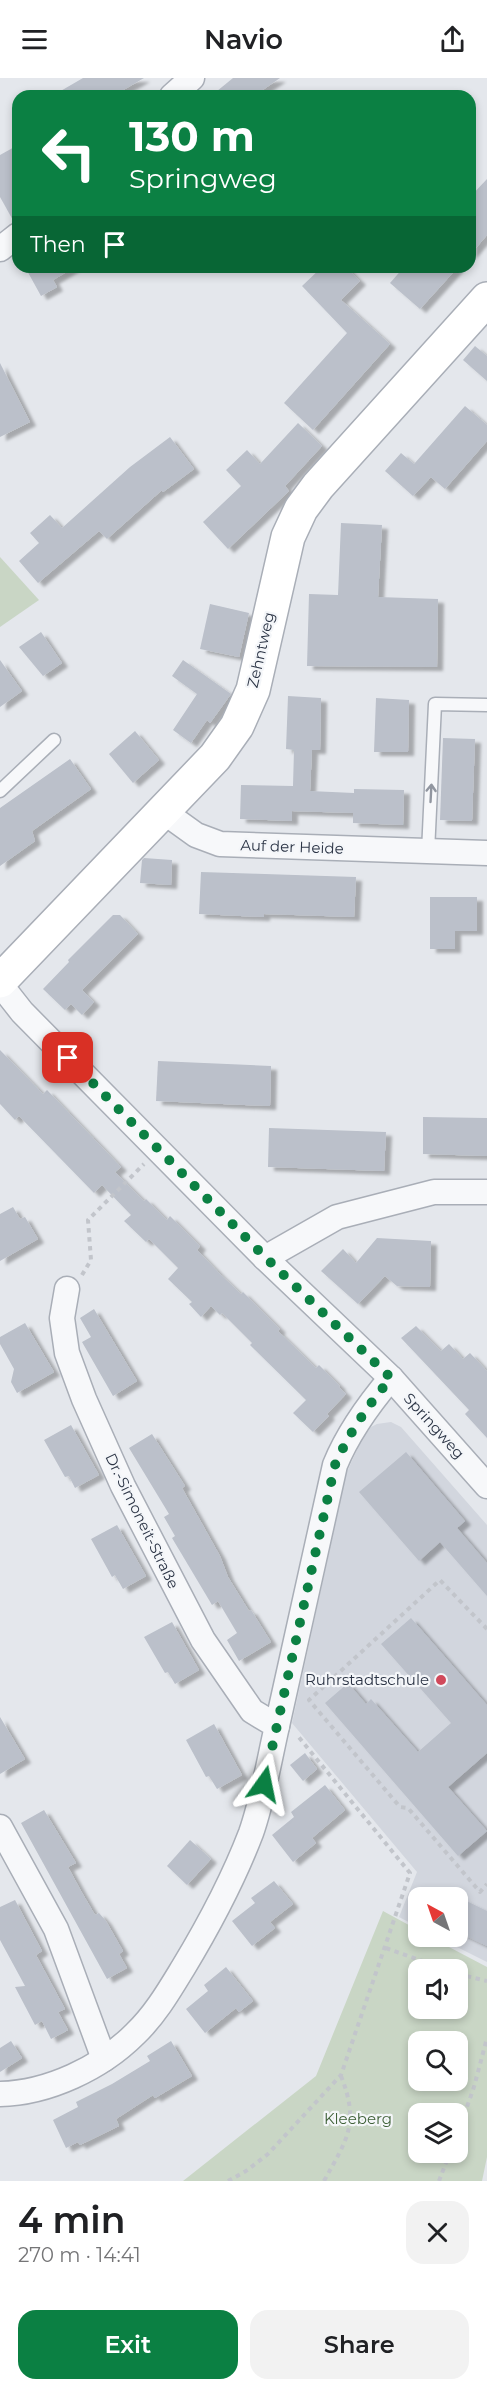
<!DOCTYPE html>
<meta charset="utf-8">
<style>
:root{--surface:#fff;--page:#f2f2f2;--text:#202124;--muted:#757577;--accent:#0b8043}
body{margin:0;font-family:Montserrat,sans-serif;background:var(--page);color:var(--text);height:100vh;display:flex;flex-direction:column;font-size:22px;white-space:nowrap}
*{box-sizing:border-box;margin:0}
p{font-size:20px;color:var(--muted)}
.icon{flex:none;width:33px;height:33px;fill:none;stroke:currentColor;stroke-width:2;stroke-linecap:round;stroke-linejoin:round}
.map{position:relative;height:2103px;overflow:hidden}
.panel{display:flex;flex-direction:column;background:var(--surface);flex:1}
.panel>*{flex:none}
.guide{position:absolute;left:12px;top:12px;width:464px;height:183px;border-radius:18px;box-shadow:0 3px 9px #0003;background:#0b8043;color:#fff;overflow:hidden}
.needle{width:39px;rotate:320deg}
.tools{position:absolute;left:408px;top:1809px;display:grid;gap:12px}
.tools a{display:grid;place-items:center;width:60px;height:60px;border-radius:12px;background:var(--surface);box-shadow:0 3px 9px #0003;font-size:30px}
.pin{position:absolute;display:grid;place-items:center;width:51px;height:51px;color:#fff;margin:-26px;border-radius:12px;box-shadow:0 3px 9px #0006}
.me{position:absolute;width:66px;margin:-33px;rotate:12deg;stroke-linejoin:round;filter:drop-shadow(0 0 4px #0008)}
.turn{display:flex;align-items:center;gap:21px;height:126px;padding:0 18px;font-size:27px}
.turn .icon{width:78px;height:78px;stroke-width:2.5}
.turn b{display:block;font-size:42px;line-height:51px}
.then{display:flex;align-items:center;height:57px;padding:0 18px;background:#0003;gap:12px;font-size:22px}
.round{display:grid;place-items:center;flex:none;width:63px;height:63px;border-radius:18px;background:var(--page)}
.overview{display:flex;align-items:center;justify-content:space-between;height:102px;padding:0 18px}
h1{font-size:36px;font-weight:600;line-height:45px}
.primary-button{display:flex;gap:12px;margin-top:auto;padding:12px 18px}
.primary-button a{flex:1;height:69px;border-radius:18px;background:var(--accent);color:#fff;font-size:24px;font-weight:600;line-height:69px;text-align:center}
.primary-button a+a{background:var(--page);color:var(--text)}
header{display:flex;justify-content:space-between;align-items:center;height:78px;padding:0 18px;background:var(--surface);font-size:27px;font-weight:600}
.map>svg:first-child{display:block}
</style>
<header><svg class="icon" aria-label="menu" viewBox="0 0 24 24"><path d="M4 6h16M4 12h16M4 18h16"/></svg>Navio<svg class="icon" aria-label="share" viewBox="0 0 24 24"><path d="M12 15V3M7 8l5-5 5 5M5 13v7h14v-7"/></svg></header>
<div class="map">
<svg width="487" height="2103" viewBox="0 0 487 2103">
<defs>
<filter id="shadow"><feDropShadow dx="6" dy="4" stdDeviation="1.5" flood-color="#0004"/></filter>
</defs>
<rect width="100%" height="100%" fill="#e4e7ec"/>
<polygon fill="#d2d6de" points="391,1344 401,1349 487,1447 487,1884 437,1859 458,1858 458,1820 418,1820 418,1849 399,1839 417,1794 292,1645 346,1396 362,1361 371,1349 377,1346"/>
<g fill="#c9d6c5" fill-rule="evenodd">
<polygon points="0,479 39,522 0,549"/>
<path d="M383,1833L418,1852V1858L430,1859L487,1889V2079L482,2103H183L316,1998ZM418,1892H458V1930H418ZM418,1964H458V2002H418ZM418,2036H458V2074H418Z"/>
</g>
<g fill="#bbc0ca" filter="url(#shadow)">
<polygon points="83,0 144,0 113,18 52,18"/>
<polygon points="233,0 280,0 254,18 211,18"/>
<polygon points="18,67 18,143 14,144 0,119 0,77"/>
<polygon points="487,101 487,157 470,177 470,119"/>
<polygon points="25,189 75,189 53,202 57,209 41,218"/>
<polygon points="322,189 346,189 360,203 341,222 390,266 313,352 284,325 347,255 302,208"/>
<polygon points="404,189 458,189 420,231 390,205"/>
<polygon points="475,268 487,278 487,303 463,282"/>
<polygon points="0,285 30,344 0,359"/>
<polygon points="465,328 487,347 487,363 445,411 431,399 413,418 385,393 401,375 414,386"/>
<polygon points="298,345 322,368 285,408 289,413 228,471 203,444 241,408 226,392 247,372 260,386"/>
<polygon points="170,359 194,391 163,414 162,412 107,461 99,453 38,505 19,483 39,465 30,455 50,437 62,450 130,389"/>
<polygon points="341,445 382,447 378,519 438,521 437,589 307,588 309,516 338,517"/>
<polygon points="210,526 249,535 239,579 200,571"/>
<polygon points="41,554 62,585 43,598 19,569"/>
<polygon points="0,582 22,613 0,629"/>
<polygon points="183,582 231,616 210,645 207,642 191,665 173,652 197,616 172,598"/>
<polygon points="288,618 321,620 320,672 312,672 310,713 354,715 354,711 404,712 403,747 353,745 353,735 292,733 292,743 240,741 241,707 293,708 294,672 286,671"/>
<polygon points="376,620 409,622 408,674 374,674"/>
<polygon points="135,653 159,682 133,705 109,676"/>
<polygon points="443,660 475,661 472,743 440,742"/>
<polygon points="70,681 91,711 32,753 35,763 0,788 0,730"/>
<polygon points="144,780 172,782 171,807 140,805 142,782"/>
<polygon points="201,794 356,799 354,839 264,836 264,839 199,836"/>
<polygon points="430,819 477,819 477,853 455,853 455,871 430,871"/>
<polygon points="113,837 120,837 138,856 82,912 94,924 82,937 71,926 65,932 43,911 69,884 68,882"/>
<polygon points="0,972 43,1016 47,1012 121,1089 115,1094 144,1123 146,1121 167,1142 170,1138 200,1168 197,1172 220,1196 241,1216 243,1214 280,1251 278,1253 316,1290 319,1287 340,1308 339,1309 346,1316 327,1336 329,1338 313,1354 293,1335 306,1322 250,1267 252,1265 222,1235 220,1237 211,1228 201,1239 189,1226 192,1224 168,1201 178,1190 149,1161 146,1164 124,1143 131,1137 102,1107 94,1115 19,1038 15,1042 0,1026"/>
<polygon points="158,983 271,988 270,1028 156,1023"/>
<polygon points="423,1039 487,1040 487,1078 423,1076"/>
<polygon points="269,1050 386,1054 384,1093 268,1089"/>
<polygon points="13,1129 20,1141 25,1139 38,1161 0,1183 0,1136"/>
<polygon points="377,1160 431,1163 430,1209 397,1208 385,1198 358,1226 321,1193 343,1171 356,1185"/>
<polygon points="94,1231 137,1303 113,1318 82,1264 91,1259 80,1240"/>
<polygon points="25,1245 54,1294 17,1315 11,1304 14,1291 0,1266 0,1259"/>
<polygon points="416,1248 441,1273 449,1266 463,1281 470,1275 487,1293 487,1360 465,1336 469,1332 401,1260"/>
<polygon points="71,1347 99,1397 75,1410 69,1398 65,1399 44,1362"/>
<polygon points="152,1356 185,1408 182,1410 220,1478 228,1499 249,1533 251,1532 271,1564 239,1583 227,1562 237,1555 218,1523 212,1527 181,1475 172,1460 175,1458 164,1439 169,1436 129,1370"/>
<polygon points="406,1374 465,1443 457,1450 487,1485 487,1518 440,1464 419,1483 359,1414"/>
<polygon points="117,1447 146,1498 123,1511 115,1497 112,1499 91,1461"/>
<polygon points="411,1540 487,1627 487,1675 448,1709 487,1753 458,1778 325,1625 348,1605 366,1626 371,1621 418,1674 451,1645 381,1566"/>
<polygon points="172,1544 199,1592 175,1606 168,1594 165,1595 144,1559"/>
<polygon points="0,1639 25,1681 0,1696"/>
<polygon points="214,1646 242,1697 217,1711 209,1698 206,1699 186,1662"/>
<polygon points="305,1675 317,1691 303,1703 290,1687"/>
<polygon points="325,1707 345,1732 312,1760 316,1765 293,1784 272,1757 294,1739 291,1734"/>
<polygon points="44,1732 76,1785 68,1789 81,1813 95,1837 99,1835 106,1843 123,1873 119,1876 127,1890 107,1901 21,1745"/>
<polygon points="190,1762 211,1781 187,1807 167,1788"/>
<polygon points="274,1803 293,1826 270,1844 275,1850 252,1868 232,1843 255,1825 251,1820"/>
<polygon points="458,1819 487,1833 487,1868 458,1854"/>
<polygon points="15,1822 42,1873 36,1877 65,1931 58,1934 68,1952 51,1961 42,1943 35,1947 15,1909 25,1908 0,1862 0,1829"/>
<polygon points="226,1889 253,1923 239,1934 236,1930 205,1955 186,1931 208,1913 204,1907"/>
<polygon points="11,1963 22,1980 0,1994 0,1970"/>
<polygon points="171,1963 192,1998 155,2020 153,2017 116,2041 119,2048 80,2067 78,2064 66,2070 53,2042 78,2029 76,2024 112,2006 150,1983 147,1978"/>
</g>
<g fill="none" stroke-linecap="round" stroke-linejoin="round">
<defs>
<g id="lane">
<polyline points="0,713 54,662"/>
<polyline points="428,774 435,626 487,627"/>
</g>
<g id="street">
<polyline points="172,18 192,0"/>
<polyline points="0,171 18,157"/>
<polyline points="164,734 196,757 220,766 487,775"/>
<polyline points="0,906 22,934 265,1180 391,1300 487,1408"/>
<polyline points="265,1180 337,1139 434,1114 487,1114"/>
<path d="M277,1648L335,1387C348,1355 369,1326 391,1300"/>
<polyline points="0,1749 56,1851 104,1981"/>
<path d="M0,2016C48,2015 101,1990 135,1956C155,1937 169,1913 183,1890C209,1847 233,1802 251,1755C263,1721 269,1683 277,1648L252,1633L203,1562L123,1408L84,1321L67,1275L62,1240L67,1211"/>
</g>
<polyline id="secondary" points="0,903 215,679 237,648 253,612 288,459 301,431 318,408 487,221"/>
</defs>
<use href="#lane" stroke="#a9aeb7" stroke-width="15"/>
<use href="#street" stroke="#a9aeb7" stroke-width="27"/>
<use href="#secondary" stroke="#a9aeb7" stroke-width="36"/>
<g stroke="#c2c5cb" stroke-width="4" stroke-dasharray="4.5 4.5" stroke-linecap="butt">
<polyline points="82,1197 91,1182 88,1142 144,1086"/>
<polyline points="487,1551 440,1502 309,1622 400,1729 408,1730 480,1814 487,1806"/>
<polyline points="386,1870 447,1892"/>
<polyline points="458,1896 487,1903"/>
<polyline points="458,2054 474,2009 487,1960"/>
<polyline points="228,2103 246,2093 268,2076 341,1997 410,1795 297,1657"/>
<path d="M324,2103C347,2061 360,2046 341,1998"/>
<polyline points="439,2103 450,2074"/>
</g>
<use href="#lane" stroke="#f7f8fa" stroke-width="12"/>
<use href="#street" stroke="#f7f8fa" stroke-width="24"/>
<use href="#secondary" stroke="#fff" stroke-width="33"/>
</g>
<defs><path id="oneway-shaft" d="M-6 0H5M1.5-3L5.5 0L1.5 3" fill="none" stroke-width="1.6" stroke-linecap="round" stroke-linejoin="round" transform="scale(1.5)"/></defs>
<use stroke="#9196a0" href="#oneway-shaft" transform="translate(431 715) rotate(-87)"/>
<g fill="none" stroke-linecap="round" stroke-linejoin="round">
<path stroke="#0b8043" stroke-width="10" stroke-dasharray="0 18" d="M68,980L266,1180L391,1300C369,1326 349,1355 335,1387L264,1706"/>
</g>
<circle fill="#d1495b" stroke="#f4f6f9" stroke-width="2" cx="441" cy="1602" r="6"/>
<g text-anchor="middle" stroke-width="4.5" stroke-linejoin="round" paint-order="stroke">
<g font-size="15" fill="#2b3445" stroke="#f4f6f9">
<text transform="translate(261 572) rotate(-77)" y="5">Zehntweg</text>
<text transform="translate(292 769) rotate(2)" y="5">Auf der Heide</text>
<text transform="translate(434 1348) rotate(48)" y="5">Springweg</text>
<text transform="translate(142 1443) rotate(64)" y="5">Dr.-Simoneit-Straße</text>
</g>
<g font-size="15" fill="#2b3445" stroke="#f4f6f9" text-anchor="end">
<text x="429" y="1607">Ruhrstadtschule</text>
</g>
<g font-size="15" fill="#3f6138" stroke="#f4f6f9">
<text x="358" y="2046">Kleeberg</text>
</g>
</g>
</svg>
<div class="tools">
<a><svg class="needle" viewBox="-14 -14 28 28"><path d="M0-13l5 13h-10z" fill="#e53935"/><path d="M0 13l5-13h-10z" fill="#757577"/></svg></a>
<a><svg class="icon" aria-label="sound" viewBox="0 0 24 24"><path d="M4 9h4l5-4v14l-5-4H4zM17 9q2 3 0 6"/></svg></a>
<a><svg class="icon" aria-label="search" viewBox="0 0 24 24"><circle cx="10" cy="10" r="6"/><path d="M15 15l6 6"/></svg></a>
<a><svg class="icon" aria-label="layers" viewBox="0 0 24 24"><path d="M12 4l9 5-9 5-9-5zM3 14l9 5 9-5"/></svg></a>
</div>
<div class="pin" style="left:68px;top:980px;background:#d93025"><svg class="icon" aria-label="arrive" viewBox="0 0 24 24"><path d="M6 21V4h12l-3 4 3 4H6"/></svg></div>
<svg class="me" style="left:264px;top:1706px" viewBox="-20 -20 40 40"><path d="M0-17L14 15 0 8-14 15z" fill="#0b8043" stroke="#fff" stroke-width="4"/></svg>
<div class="guide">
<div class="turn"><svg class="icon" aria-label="left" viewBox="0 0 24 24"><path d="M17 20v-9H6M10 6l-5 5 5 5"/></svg><div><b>130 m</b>Springweg</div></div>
<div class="then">Then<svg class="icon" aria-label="arrive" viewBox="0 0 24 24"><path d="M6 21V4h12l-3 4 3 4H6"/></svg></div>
</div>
</div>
<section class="panel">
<div class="overview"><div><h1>4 min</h1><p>270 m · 14:41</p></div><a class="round"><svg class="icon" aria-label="close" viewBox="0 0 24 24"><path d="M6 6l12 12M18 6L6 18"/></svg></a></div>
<div class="primary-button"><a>Exit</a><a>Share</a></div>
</section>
